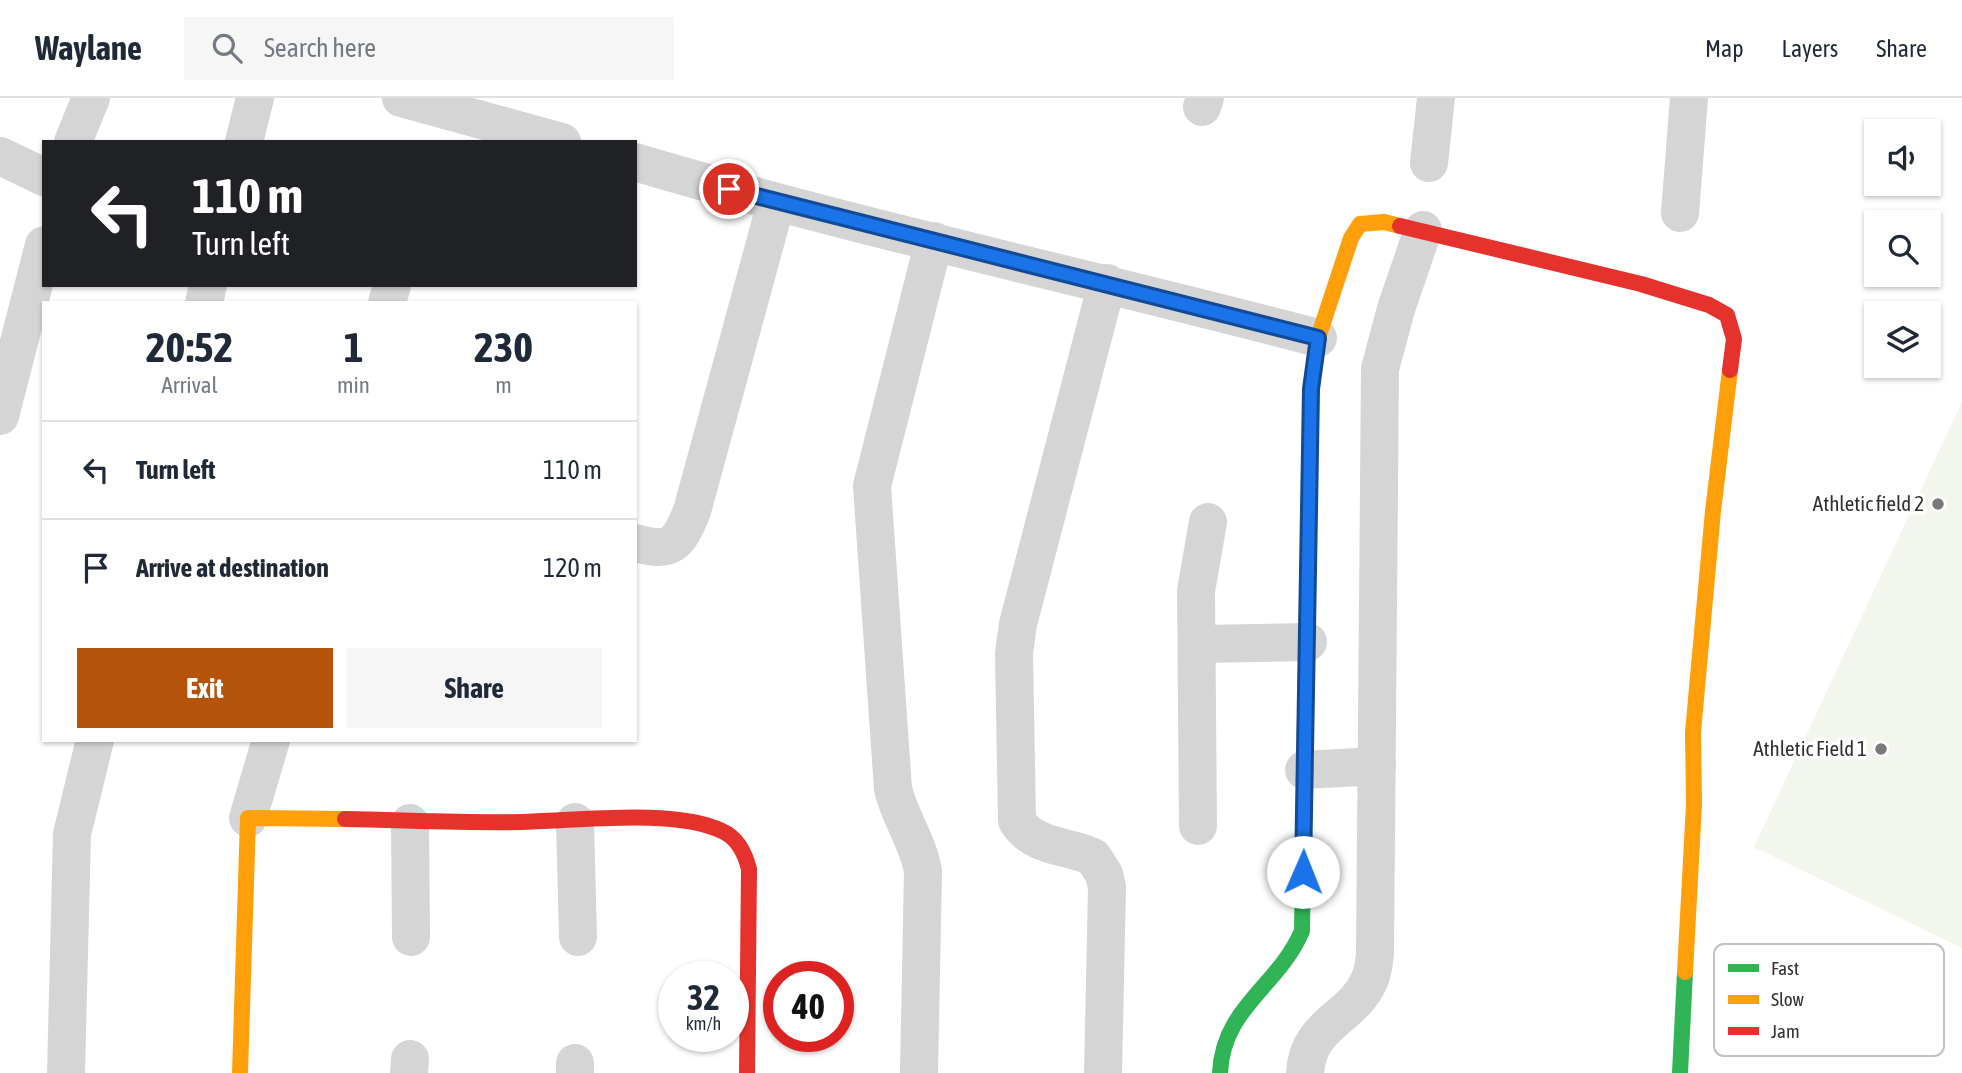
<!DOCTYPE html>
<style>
:root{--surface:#fff;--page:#f6f6f7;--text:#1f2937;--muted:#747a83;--line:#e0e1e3;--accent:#b45309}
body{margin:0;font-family:"Asap Condensed",sans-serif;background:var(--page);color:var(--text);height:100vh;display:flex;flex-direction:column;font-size:26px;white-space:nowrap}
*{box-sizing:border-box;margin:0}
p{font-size:23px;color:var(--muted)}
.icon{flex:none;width:38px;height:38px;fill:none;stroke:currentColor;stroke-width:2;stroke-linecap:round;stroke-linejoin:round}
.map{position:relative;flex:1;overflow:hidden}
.details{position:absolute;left:42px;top:203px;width:595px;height:441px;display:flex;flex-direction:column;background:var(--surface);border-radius:0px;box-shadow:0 2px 5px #0004}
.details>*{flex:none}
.guide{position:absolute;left:42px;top:42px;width:595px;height:147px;border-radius:0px;box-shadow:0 2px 5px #0004;background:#202124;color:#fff;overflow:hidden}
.tools{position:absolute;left:1864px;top:21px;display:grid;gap:14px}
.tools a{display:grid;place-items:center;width:77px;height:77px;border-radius:0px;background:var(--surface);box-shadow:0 2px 5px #0004;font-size:35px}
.speed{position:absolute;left:658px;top:863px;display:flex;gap:14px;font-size:35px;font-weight:700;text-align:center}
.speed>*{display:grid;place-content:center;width:91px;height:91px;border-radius:50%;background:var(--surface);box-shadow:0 2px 5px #0004;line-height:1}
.speed small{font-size:18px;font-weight:400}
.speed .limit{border:10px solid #d22;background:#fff;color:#111}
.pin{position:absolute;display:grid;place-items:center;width:60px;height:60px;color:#fff;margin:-30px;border:4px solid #fff;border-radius:50%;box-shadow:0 2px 7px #0007}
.me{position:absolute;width:77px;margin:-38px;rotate:1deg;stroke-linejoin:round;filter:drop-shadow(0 0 5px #0008)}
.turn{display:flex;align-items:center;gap:24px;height:147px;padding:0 35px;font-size:32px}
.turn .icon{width:91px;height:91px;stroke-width:2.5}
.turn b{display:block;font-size:49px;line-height:60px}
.eta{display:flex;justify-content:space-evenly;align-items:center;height:119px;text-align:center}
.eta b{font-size:42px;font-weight:700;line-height:49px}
.primary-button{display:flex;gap:14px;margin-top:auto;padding:14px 35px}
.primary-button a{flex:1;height:80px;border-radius:0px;background:var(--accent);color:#fff;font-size:28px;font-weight:700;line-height:80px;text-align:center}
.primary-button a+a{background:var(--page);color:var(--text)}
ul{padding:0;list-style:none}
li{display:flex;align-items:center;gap:21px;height:98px;padding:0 35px;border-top:2px solid var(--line)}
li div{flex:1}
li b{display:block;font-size:26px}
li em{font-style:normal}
header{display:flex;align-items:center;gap:42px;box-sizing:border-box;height:98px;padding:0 35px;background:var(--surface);border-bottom:2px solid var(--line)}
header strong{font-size:33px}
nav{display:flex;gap:38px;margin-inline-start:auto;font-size:24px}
.search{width:490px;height:63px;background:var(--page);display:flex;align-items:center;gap:18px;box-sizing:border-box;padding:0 24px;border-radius:0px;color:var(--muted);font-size:26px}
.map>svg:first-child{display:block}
</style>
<header>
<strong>Waylane</strong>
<div class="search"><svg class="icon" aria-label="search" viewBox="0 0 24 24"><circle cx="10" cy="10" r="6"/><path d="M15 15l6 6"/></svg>Search here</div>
<nav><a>Map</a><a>Layers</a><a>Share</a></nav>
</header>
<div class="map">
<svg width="1962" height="975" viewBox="0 0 1962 975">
<rect width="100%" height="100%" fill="#fff"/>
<polygon fill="#f2f6ed" points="1962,304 1962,850 1754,749"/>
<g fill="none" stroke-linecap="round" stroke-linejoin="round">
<g stroke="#d5d5d5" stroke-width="38">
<polyline points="401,0 562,44"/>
<polyline points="1202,9 1205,0"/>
<polyline points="73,44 91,0"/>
<polyline points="244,44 255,0"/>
<polyline points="0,58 44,79"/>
<path d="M635,64C860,131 1090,180 1318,240"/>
<polyline points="1429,65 1436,0"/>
<polyline points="1680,115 1689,0"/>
<polyline points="204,205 208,187"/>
<polyline points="387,205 392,187"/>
<polyline points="0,318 44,147"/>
<path d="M635,445C672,455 678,447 692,413L776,105"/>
<polyline points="1198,546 1308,544"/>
<polyline points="1304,672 1377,668"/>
<polyline points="248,720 271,642"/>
<polyline points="575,724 578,839"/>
<polyline points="410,725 411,839"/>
<polyline points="1198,728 1196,493 1208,424"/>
<polyline points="66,975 72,736 95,642"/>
<polyline points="409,975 410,961"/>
<polyline points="575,975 575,965"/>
<path d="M919,975L923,773C918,744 900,720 893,691L872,388L934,143"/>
<path d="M1103,975L1107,789L1104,776L1093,759C1067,747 1034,750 1017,723L1014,555L1018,526L1107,185"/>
<path d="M1305,975C1308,925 1352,921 1369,883C1373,875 1374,865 1375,856L1380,271L1396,211L1423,132"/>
</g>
<g stroke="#30b455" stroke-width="16">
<path d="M1220,975C1223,909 1278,889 1302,833L1305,625"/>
<polyline points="1680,975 1685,874"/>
</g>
<g stroke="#ff9f0a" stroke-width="16">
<polyline points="1305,625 1311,291 1318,240 1351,140 1360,126 1384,124 1400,128"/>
<polyline points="1685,874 1694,706 1693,634 1713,413 1730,272"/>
<polyline points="240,975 248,720 345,721"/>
</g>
<g stroke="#e5322d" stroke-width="16">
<polyline points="1400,128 1641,186 1709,207 1727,217 1734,241 1730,272"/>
<path d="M345,721C404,722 462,725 521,724C575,723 675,710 722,733C738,740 745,755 749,771L747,975"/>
</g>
</g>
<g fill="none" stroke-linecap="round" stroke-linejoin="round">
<defs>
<polyline id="route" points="729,91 1318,240 1311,291 1303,774"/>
</defs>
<use href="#route" stroke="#114b97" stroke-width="18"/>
<use href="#route" stroke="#1a73e8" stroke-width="12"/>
</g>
<g fill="#797979" stroke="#fff" stroke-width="2.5">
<circle cx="1938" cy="406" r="7"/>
<circle cx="1881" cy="651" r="7"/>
</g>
<g text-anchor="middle" stroke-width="7" stroke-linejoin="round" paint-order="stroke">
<g font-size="21" fill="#313131" stroke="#fff" text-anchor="end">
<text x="1924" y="413">Athletic field 2</text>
<text x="1867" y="658">Athletic Field 1</text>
</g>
</g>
<rect x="1714" y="846" width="230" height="112" rx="10" fill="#fff" stroke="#c1c1c1" stroke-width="2"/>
<rect x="1728" y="866" width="31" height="8" fill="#30b455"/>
<rect x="1728" y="897" width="31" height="9" fill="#ff9f0a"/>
<rect x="1728" y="929" width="31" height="8" fill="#e5322d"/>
<g font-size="19" fill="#313131">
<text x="1771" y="877">Fast</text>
<text x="1771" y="908">Slow</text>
<text x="1771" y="940">Jam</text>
</g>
</svg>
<div class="tools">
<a><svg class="icon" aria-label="sound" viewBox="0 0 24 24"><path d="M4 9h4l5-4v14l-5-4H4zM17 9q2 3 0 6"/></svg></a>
<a><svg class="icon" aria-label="search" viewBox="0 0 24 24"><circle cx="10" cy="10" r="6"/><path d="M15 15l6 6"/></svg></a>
<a><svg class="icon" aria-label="layers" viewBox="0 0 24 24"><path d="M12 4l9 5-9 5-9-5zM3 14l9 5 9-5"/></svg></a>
</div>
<div class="speed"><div>32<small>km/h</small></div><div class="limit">40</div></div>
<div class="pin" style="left:729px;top:91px;background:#d93025"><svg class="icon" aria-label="arrive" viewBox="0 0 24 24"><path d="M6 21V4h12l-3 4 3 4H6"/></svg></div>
<svg class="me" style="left:1303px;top:774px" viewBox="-20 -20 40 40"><circle r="19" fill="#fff"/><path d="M0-13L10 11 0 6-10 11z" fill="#1a73e8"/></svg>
<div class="guide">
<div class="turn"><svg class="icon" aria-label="left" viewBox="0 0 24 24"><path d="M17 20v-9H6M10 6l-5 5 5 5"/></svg><div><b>110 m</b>Turn left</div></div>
</div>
<section class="details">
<div class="eta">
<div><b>20:52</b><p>Arrival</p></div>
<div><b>1</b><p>min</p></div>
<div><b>230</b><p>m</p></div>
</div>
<ul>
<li><svg class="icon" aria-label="left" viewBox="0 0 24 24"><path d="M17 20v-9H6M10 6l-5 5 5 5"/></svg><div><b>Turn left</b></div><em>110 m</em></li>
<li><svg class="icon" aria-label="arrive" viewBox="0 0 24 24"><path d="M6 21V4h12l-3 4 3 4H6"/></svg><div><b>Arrive at destination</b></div><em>120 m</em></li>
</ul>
<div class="primary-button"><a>Exit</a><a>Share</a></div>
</section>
</div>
